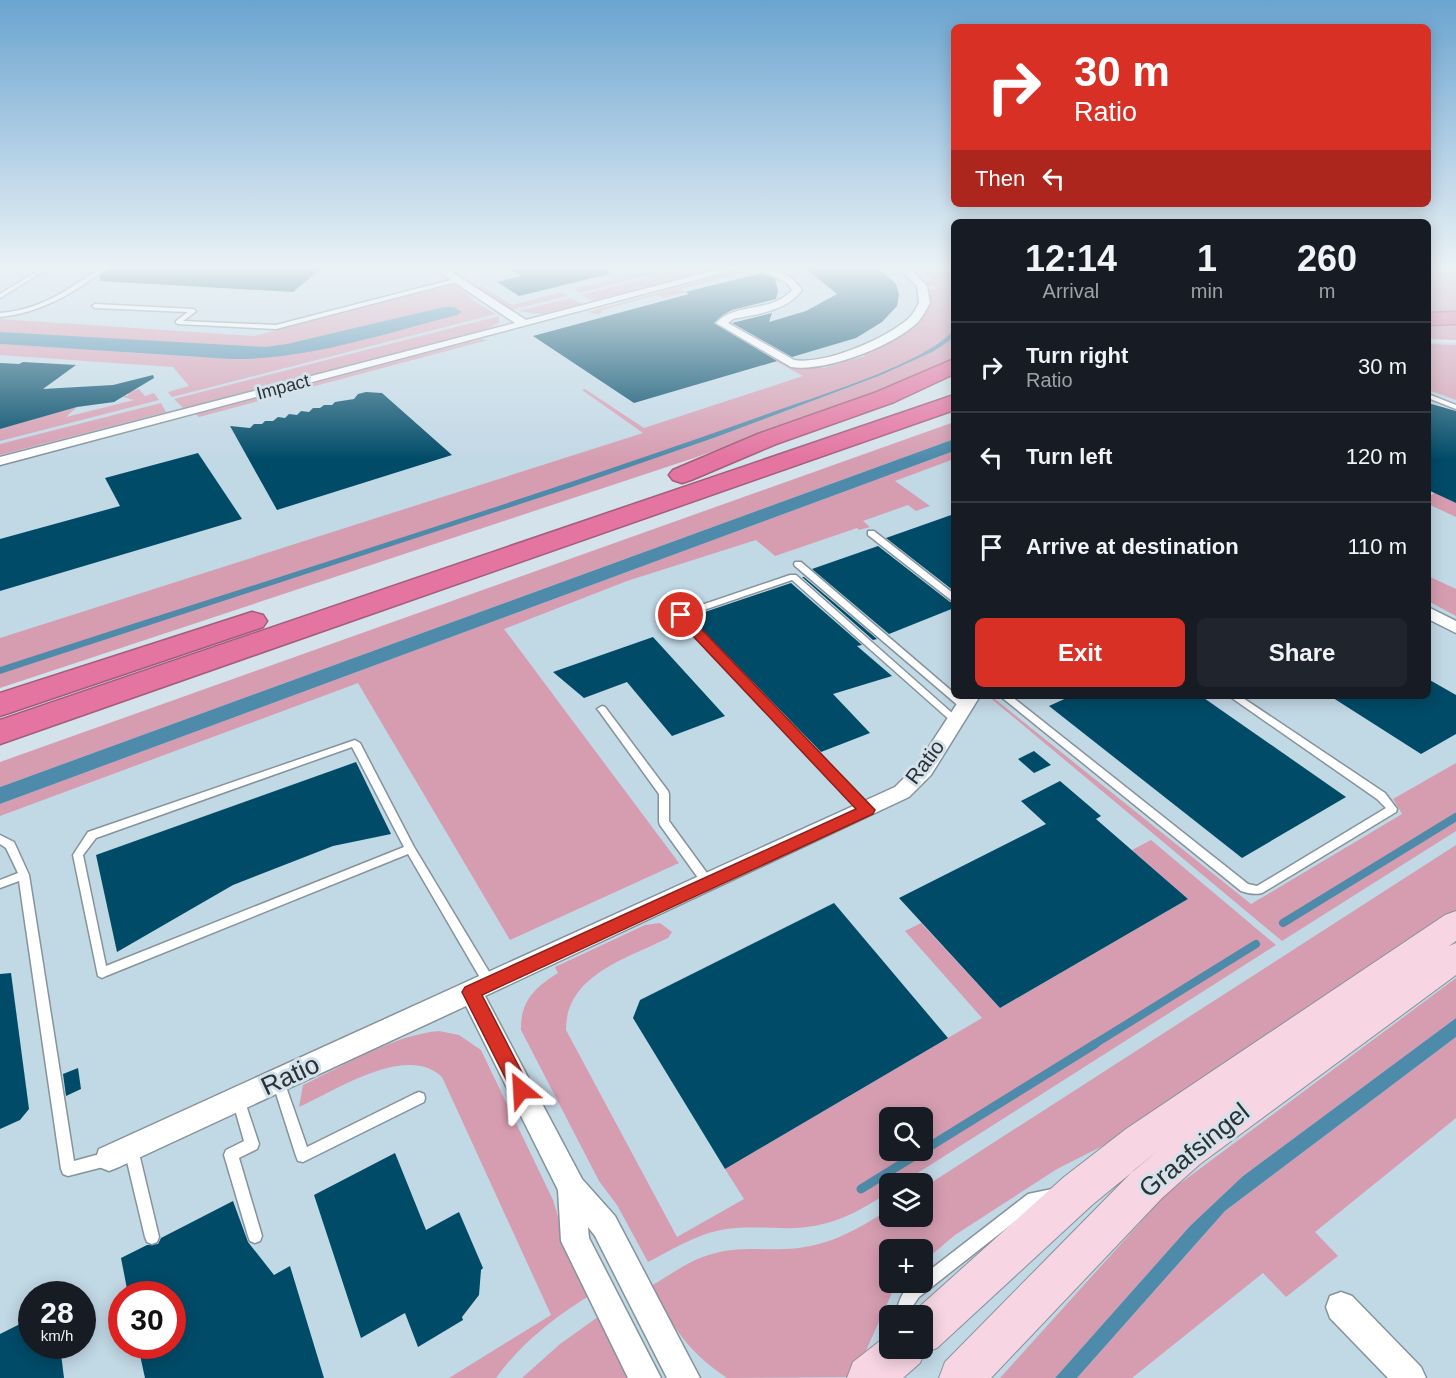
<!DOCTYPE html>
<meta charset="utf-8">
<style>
:root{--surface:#171b24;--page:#20242c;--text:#f1f3f6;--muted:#9ea1a6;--line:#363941;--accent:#d93025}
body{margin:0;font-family:Arial,sans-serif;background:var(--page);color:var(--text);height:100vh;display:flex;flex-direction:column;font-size:22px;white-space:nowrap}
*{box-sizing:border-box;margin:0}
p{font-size:20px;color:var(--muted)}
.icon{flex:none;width:33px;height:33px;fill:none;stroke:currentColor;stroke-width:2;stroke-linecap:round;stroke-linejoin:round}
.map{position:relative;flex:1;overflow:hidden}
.details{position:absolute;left:951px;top:219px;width:480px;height:480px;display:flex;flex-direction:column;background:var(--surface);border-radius:9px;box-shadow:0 3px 15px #0003}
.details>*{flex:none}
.hud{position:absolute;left:951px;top:24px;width:480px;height:183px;border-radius:9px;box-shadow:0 3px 15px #0003;background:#d93025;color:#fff;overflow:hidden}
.tools{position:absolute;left:879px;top:1107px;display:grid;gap:12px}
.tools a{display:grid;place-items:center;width:54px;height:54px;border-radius:9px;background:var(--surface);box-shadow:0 3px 15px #0003;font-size:30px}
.speed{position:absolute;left:18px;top:1281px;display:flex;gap:12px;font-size:30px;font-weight:700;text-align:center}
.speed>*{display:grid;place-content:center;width:78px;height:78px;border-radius:50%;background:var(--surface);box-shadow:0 3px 15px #0003;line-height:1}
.speed small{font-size:15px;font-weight:400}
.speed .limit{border:9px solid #d22;background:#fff;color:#111}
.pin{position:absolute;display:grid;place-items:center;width:51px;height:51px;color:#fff;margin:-26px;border:3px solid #fff;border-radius:50%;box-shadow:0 2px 6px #0007}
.me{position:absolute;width:66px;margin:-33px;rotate:333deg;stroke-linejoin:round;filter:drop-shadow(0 0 4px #0008)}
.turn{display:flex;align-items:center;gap:21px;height:126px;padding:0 24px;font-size:27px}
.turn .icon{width:78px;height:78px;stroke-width:2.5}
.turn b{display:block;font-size:42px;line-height:51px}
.then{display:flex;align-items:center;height:57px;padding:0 24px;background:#0003;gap:12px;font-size:22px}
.eta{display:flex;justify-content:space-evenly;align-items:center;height:102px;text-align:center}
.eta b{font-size:36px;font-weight:700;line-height:42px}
.button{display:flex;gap:12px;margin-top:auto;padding:12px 24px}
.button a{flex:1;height:69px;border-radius:9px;background:var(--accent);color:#fff;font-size:24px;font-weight:700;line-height:69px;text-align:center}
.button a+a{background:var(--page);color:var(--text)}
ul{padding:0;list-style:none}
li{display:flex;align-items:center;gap:18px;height:90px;padding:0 24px;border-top:2px solid var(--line)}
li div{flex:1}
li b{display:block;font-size:22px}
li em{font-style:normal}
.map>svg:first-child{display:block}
</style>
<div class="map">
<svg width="1456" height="1378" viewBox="0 0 1456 1378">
<rect width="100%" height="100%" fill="#d3e2eb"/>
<g fill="#c1d8e5" fill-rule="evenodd">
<polygon points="0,267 954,267 954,333 0,670"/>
<path d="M1428,342L1456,343V1378H0V794L954,444V696H1428ZM890,1118H922V1150H890ZM890,1184H922V1216H890ZM890,1250H922V1282H890ZM32,1294H82V1346H32ZM122,1294H172V1346H122ZM890,1316H922V1348H890Z"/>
</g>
<g fill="#d69db1" fill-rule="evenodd">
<polygon points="661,267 678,267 579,293 574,289"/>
<polygon points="689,267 723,267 593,301 582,295"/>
<path d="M909,267H930L937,270L938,267H954V358L900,384L694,458L0,688V638L643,433L582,390L585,389L644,428L803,376L740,342L744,341L786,364L817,365L824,368L843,362L837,359L847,361L865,356L859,352C889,341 935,329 928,289H935V286H927L924,281L932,280L922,270L914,271Z"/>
<rect x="1428" y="267" width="28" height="49"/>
<polygon points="742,270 752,270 681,289 686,292 663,298 657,295 602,310 599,315 588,312"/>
<polygon points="451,285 455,285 473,299 472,300 496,314 172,397 168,392 189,386 173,367 0,355 0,344 199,357 316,350 358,339 257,348 0,334 0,319 254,336"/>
<polygon points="481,286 512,305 562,292 567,296 511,310 478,288"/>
<polygon points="571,298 582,304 541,314 518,311"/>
<polygon points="499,316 499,323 487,329 183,408 174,399"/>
<polygon points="1428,322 1456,322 1456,340 1428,339"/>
<polygon points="480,339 488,340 199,417 196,414"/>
<polygon points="1428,344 1456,345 1456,400 1428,390"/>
<polygon points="139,389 145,396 154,393 159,400 0,441 0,429 77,407 66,417 134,400 116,395 127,396 129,394 125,393"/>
<polygon points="161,403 166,412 0,455 0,444"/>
<polygon points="954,422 954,439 0,787 0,762"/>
<polygon points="954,451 954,459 895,481 930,506 916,511 908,505 863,521 870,527 859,530 857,528 775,556 756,540 627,581 504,629 679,863 510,940 358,683 0,816 0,804"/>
<polygon points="1435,493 1456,503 1456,517 1428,504 1428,497"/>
<polygon points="1428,576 1456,589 1456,616 1428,601"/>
<polygon points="988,696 991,696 1251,904 1402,814 1393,799 1456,763 1456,831 1282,941"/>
<path d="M1151,840L1276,945L902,1183L890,1184L889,1192C858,1212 834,1226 795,1228C771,1229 745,1225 721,1230C695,1235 671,1250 648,1262L617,1205L599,1181L521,1030C520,1002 535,987 558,973L555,967L645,925L660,923L672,932L668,938C626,959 566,975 566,1030L677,1237L744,1199L725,1169L982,1018L905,931L921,923L1000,1008L1188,899L1132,850ZM890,1118H922V1150H890Z"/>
<path d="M1456,845V914L1152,1121L1057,1169L955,1235L923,1262L922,1250H890V1282L899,1283L892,1293L854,1377L727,1378C686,1350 674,1328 651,1286C672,1274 692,1258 716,1253C738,1247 762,1250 784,1249C825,1248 856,1231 889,1209L890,1216H922L923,1188Z"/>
<polygon points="1456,978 1456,1018 1243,1176 1190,1226 1055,1378 1000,1378 1166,1194"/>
<path d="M439,1031L459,1035L481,1050L553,1200L566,1243L592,1294C556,1316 521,1343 496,1378H449L551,1315L442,1077C407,1043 336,1090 299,1107L303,1085C345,1065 394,1035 439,1031Z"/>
<polygon points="1456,1037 1456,1118 1315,1232 1338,1256 1286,1297 1263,1273 1132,1378 1077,1378 1225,1211"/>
<polygon points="602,1314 632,1378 522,1378 560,1344"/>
</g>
<g fill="#4e8bab">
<path d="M444,307H454L462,312L457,315C383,334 307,360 231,359L0,344V332L265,347L287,344Z"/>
<path d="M954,329V336L949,341L934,351L881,375L716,437L572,487L0,674V667C257,583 516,504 770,413C811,398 931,362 954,329Z"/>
<polygon points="954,439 954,451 0,804 0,787"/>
<polygon points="1456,1018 1456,1037 1225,1211 1077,1378 1055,1378 1190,1226 1243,1176"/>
</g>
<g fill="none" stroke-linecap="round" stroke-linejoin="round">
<g stroke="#4e8bab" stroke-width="8">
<polyline points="1283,923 1456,817"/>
<polyline points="1093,1045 1256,944"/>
</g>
<polyline stroke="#4e8bab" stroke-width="9" points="861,1189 1095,1044"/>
</g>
<g fill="#004b68">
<polygon points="110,267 323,267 293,292 100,281 100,275"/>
<polygon points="506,267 608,267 609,274 519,296 497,282 521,276"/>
<polygon points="804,267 877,267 896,284 899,295 897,306 882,322 856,338 792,357 732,323 772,313 769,322 806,311 837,294"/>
<polygon points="762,273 775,279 778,291 776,299 732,310 723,315 714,323 777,361 634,403 533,336 689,294 686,292 693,290"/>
<polygon points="23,362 76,365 43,389 113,385 153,375 154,378 114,402 77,407 0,429 0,363 19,364"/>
<polygon points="366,392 382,393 452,455 277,510 230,426 250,428 254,424 262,424 265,421 273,421 278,417 285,418 289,414 297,415 301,411 309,412 313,408 320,408 324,405 332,405 335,402 354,399 358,394"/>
<polygon points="1428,403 1456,411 1456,503 1428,490"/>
<polygon points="198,453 242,519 0,591 0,539 120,506 105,478"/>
<polygon points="954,514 954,591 886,538"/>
<polygon points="878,546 950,602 954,602 954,608 889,634 812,569"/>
<polygon points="802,577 804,577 877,639 873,640"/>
<polygon points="791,583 862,645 857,646 892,676 833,694 870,733 821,752 690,617"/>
<polygon points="653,637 725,716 672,736 627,682 584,698 553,672"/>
<polygon points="1428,679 1456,695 1456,734 1421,754 1330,696 1428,696"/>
<polygon points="1071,696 1201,696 1346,797 1242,858 1049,706"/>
<polygon points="1034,751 1051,765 1034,773 1018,759"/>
<polygon points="356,762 391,834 333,846 233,885 117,952 96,855"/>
<polygon points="1060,781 1101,816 1096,819 1188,899 1000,1008 899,898 1046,824 1021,801"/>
<polygon points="834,903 948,1038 725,1169 633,1018 640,1000"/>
<polygon points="11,973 29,1109 20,1120 0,1129 0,974"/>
<polygon points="78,1068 81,1089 66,1096 63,1074"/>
<polygon points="395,1153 426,1230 459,1212 483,1268 481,1270 479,1295 462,1317 463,1320 418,1347 405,1313 361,1338 314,1195"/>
<polygon points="233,1201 248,1242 274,1275 290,1266 324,1378 145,1378 138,1346 172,1346 172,1294 128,1294 121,1258 147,1245 158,1244 161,1238"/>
<polygon points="32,1318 32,1346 60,1346 64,1378 0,1378 0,1334"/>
</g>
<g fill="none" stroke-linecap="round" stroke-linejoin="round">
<defs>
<g id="lane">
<polygon points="44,267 50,267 0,298 0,294"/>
<path d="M102,267H108C76,292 41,313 0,317V313C41,310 69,289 102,267Z"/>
<polygon points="458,278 461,280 460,281 276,329 178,324 176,323 176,321 188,312 95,308 92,306 95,304 193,309 196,311 195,312 183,321 276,325"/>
<polygon points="1428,394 1456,405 1456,409 1428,398"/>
<polygon points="868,531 874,531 954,594 954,600 951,600 868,535"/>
<polygon points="795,562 801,562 954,693 954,696 958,696 969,706 967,708 961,708 795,566 794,564"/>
<polygon points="790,575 796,575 960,720 955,723 952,722 792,580 686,616 871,807 872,810 871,813 863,813 677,615 678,613"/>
<path d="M1000,696H1011L1248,884L1257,886L1386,808L1377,799L1229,696H1240L1385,793L1397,809L1396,812L1262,893C1255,895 1247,893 1241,891Z"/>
<polygon points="602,706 605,707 668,791 669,794 669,821 712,880 713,883 712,886 708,887 704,886 660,825 659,822 659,794 599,711 597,709"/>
<path d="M355,740L360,743L414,847L494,980L496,984L494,988L490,989L486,988L408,854L106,976L102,978L98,976L73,855L88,832ZM352,747L404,847L106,966L83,855L96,838Z"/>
<polygon points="0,835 14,842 29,875 74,1161 107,1152 112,1154 114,1159 112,1164 107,1166 68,1176 63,1174 61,1169 19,881 0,888 0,880 18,873 6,848 0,844"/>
<polygon points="278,1075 283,1077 284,1081 307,1147 414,1094 419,1092 424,1094 425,1098 424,1102 303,1162 298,1161 296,1156 272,1081 273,1077"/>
<polygon points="238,1093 243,1095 244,1099 259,1144 257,1149 239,1158 262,1236 260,1241 255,1243 250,1241 248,1236 224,1155 226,1150 244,1141 232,1099 233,1095"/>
<polygon points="131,1143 136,1144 138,1149 159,1237 157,1242 152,1244 147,1242 145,1237 124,1149 126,1144"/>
<path d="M1052,1189L1057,1191L1059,1196L1057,1201L1036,1205L919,1297L912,1307L911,1316H896C898,1300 905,1282 922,1282V1276L1028,1194Z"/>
</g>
<g id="street">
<polygon points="432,267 444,267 526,320 727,267 745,267 0,465 0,457 515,323"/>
<path d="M755,267C774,267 791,274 802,290C787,311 757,314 733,319L728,323L794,360C825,365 885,339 908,319C913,315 916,308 919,303L917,286L898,267H909L927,286L930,303C926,310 922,318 917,323C891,347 826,372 791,367L716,323C735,302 773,313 792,290L787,283Z"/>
<polygon points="1428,607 1456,621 1456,633 1428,619"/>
<polygon points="962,696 980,696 931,775 909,797 485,996 582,1179 615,1216 700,1378 667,1378 595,1236 588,1227 589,1238 661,1378 628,1378 561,1241 558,1190 466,1006 119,1167 109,1171 99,1167 96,1158 99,1149 895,787 917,765"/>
<polygon points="1341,1292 1352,1296 1421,1367 1426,1378 1388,1378 1330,1318 1326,1307 1330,1296"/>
</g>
<polygon id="secondary" points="1456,911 1456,941 1449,946 1456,943 1456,975 1200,1164 1162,1198 991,1378 939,1378 945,1362 1134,1170 1159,1150 1092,1205 937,1348 924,1353 920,1363 903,1378 847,1378 853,1362 890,1333 890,1348 922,1348 922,1316 909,1316 1064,1177 1126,1129 1445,915"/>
<g id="highway">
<polygon points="1456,312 1456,324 1428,325 1428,313"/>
<polygon points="954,359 954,374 894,402 776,444 691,480 682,483 673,480 669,475 673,470 758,434 877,392"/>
<polygon points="954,395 954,410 0,744 0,720"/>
<polygon points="252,612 263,615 267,621 263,627 0,716 0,693"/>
</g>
</defs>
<use href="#lane" stroke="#85939b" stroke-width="3"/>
<use href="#street" stroke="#85939b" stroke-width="3"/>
<use href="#secondary" stroke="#85939b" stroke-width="2"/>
<use href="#highway" stroke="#a35d7b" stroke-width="3"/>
<use href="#lane" fill="#fff" fill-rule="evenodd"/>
<use href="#street" fill="#fff" fill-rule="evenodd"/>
<use href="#secondary" fill="#f7d5e2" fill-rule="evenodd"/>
<use href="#highway" fill="#e474a0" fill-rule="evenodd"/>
</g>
<linearGradient id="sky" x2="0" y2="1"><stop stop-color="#6aa4d0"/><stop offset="0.58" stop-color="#ebf2f6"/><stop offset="1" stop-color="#ebf2f6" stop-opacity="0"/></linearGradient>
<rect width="1456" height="460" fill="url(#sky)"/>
<polygon fill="#d93025" stroke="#8d1f18" stroke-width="1.5" points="681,611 685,612 875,810 873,814 482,995 531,1090 528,1097 521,1099 515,1097 462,992 465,987 856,809 676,618 675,615"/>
<g text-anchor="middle" stroke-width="6" stroke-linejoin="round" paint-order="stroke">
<g font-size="18" fill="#2b3135" stroke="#d3e2eb">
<text transform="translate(283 387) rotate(-15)" y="6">Impact</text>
</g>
<g font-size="21" fill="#2b3135" stroke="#d3e2eb">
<text transform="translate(925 762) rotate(-53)" y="7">Ratio</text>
</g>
<g font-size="26" fill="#2b3135" stroke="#d3e2eb">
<text transform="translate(290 1075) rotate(-25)" y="9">Ratio</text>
<text transform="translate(1194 1150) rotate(-39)" y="9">Graafsingel</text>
</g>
</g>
</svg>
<div class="tools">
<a><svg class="icon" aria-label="search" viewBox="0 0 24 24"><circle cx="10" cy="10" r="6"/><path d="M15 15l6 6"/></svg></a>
<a><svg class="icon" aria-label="layers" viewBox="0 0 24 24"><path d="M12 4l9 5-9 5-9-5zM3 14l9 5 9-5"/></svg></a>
<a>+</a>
<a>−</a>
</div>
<div class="speed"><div>28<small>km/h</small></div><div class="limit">30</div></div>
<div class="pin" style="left:681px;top:615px;background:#d93025"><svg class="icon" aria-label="arrive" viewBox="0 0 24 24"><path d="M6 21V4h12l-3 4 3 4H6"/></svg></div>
<svg class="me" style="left:521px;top:1090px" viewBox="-20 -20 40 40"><path d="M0-17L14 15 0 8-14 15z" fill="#d93025" stroke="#fff" stroke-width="4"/></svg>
<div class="hud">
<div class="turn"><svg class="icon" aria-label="right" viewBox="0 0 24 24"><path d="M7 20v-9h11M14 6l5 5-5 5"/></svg><div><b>30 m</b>Ratio</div></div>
<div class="then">Then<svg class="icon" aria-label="left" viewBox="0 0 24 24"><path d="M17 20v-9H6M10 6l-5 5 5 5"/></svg></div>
</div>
<section class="details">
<div class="eta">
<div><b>12:14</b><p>Arrival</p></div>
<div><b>1</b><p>min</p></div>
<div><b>260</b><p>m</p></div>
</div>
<ul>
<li><svg class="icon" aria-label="right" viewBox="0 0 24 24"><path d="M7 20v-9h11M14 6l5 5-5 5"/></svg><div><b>Turn right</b><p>Ratio</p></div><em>30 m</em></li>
<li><svg class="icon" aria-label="left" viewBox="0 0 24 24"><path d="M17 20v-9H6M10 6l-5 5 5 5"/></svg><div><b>Turn left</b></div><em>120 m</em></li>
<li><svg class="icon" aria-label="arrive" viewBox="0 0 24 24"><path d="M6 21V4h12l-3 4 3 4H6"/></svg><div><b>Arrive at destination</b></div><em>110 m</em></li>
</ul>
<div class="button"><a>Exit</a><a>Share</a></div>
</section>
</div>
